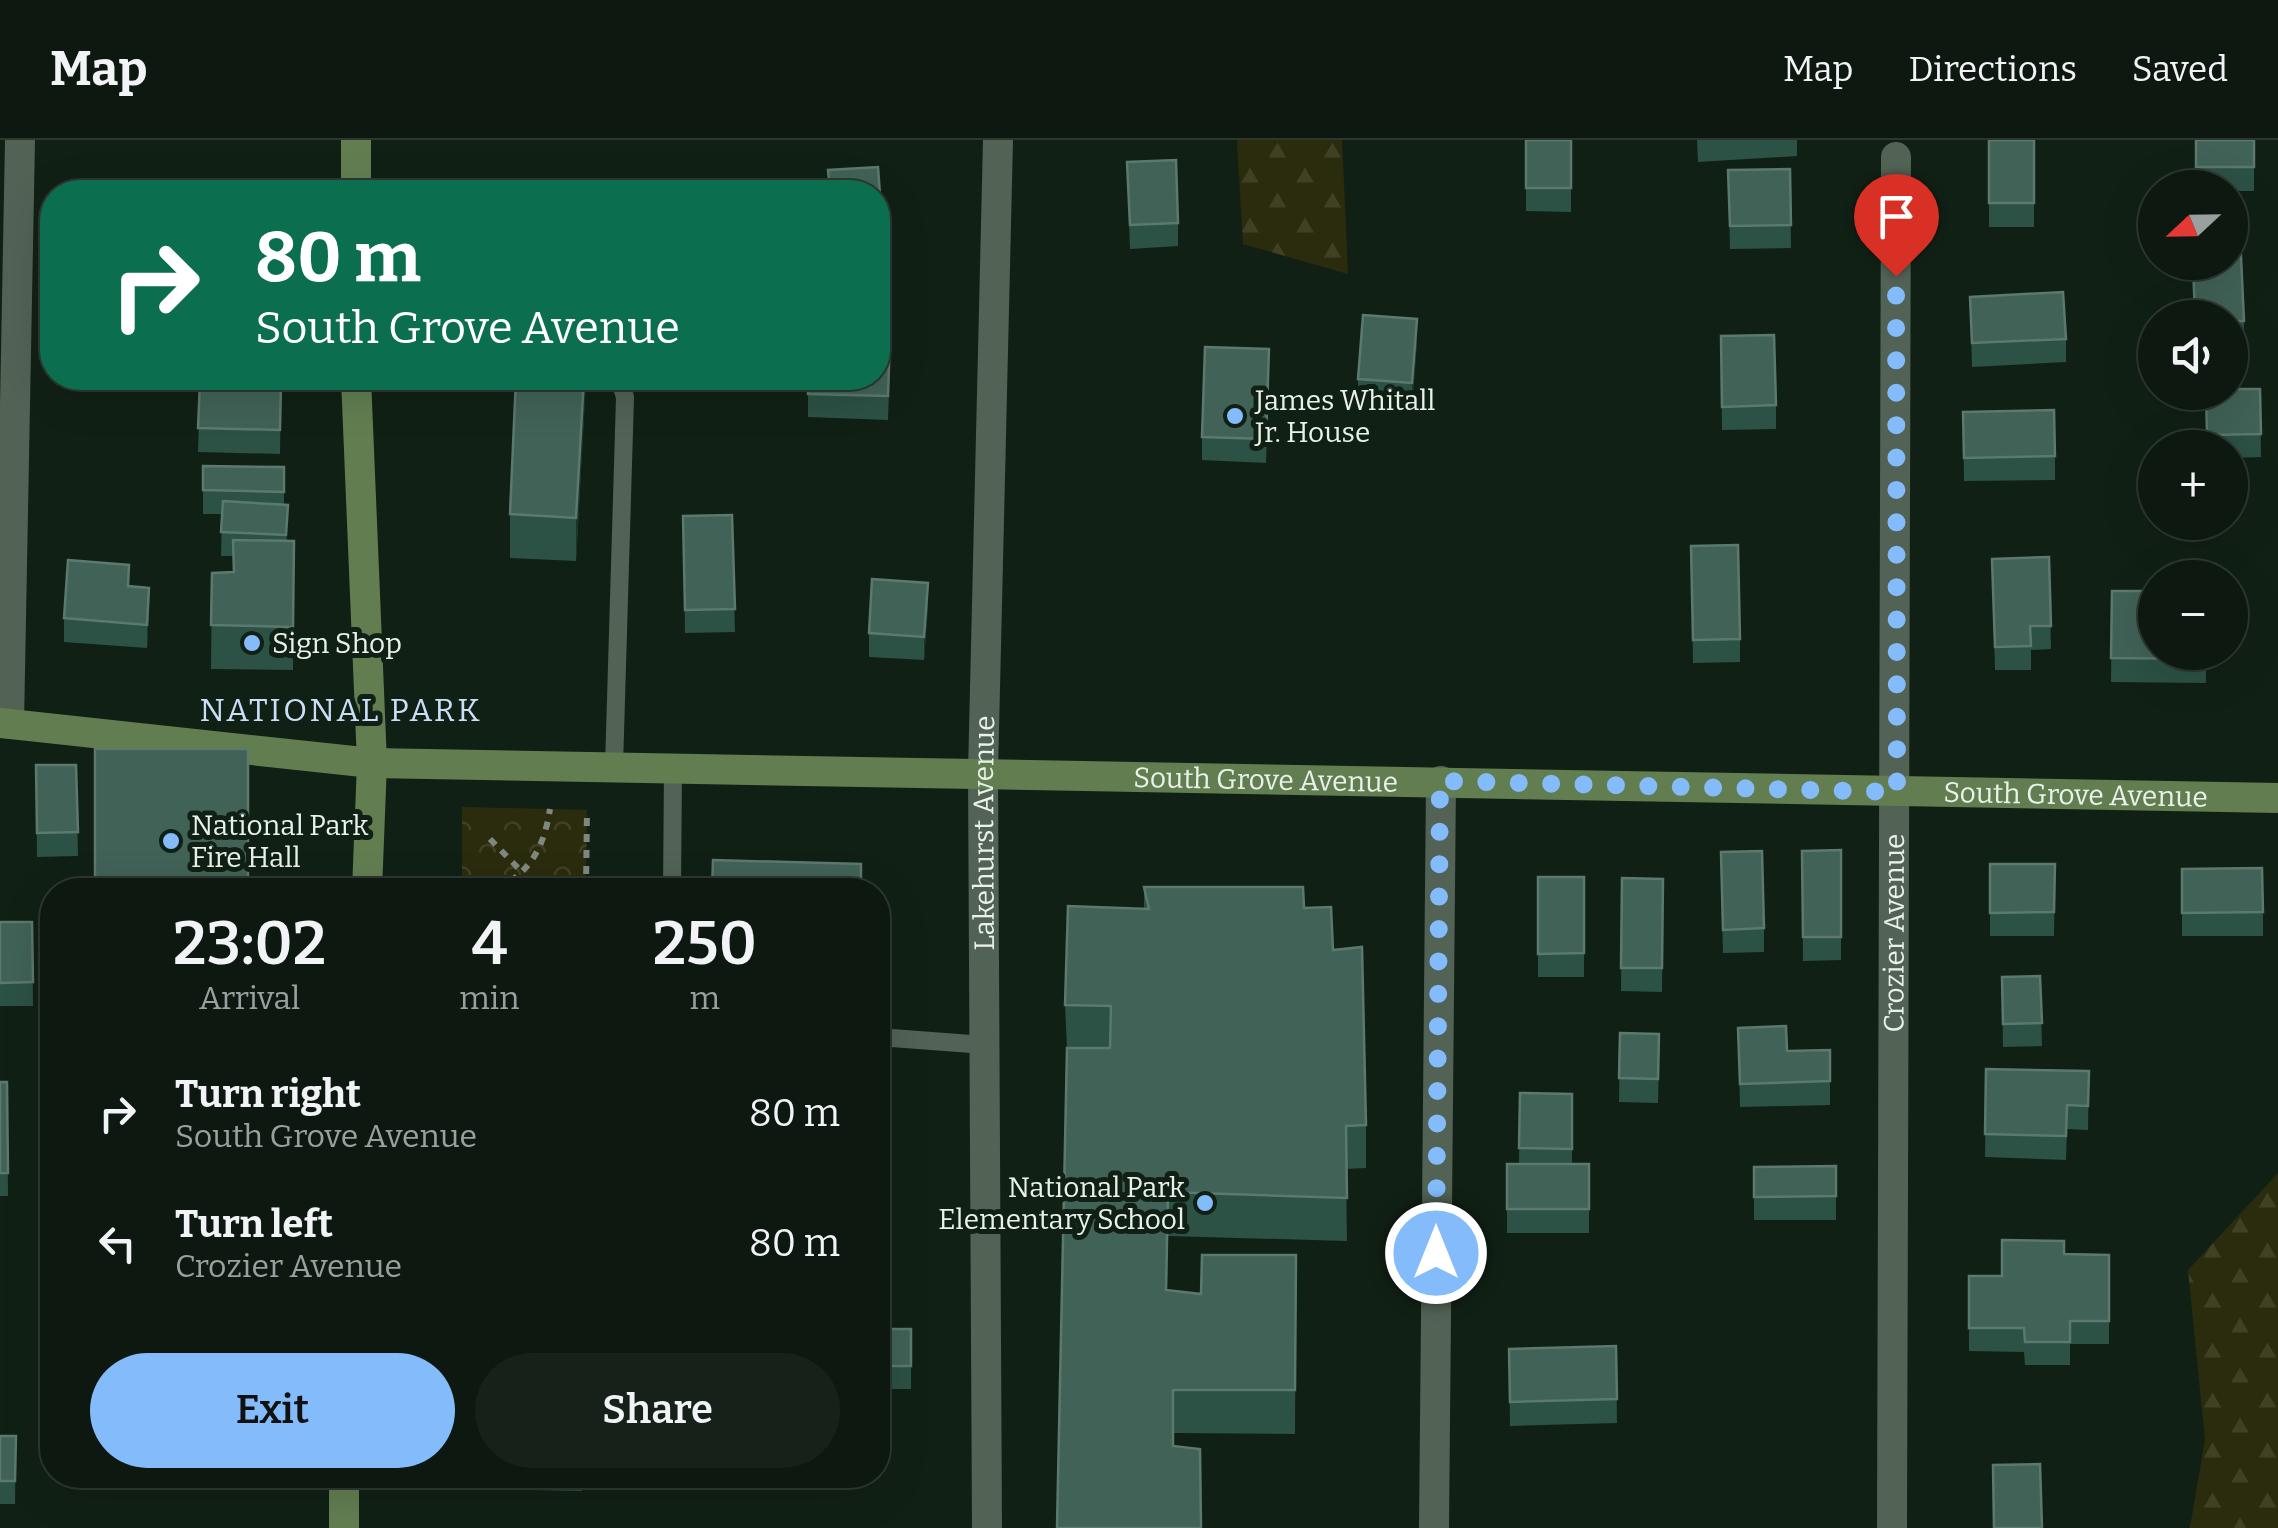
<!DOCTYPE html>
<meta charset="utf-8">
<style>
:root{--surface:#0d1810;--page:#162119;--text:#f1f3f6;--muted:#9aa09f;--line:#2d3730;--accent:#84bcfb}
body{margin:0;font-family:Bitter,serif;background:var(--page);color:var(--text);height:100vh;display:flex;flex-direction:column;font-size:38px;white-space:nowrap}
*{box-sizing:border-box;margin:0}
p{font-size:32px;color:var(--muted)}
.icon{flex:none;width:55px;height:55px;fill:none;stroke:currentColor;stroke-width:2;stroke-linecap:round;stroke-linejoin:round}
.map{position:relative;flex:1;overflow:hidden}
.sheet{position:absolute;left:40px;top:738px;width:850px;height:610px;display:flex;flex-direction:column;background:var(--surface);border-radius:40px;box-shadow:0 10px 40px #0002,0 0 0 2px var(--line)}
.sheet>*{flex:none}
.top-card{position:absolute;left:40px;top:40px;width:850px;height:210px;border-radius:40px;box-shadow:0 10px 40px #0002,0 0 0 2px var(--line);background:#0b6e4f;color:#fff;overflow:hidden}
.needle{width:65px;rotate:248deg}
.tools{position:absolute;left:2138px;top:30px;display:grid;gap:20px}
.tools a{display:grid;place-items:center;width:110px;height:110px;border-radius:50%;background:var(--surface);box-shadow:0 10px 40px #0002,0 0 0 2px var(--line);font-size:50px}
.pin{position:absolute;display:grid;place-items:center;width:85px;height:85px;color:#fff;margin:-102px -42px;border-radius:50% 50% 50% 0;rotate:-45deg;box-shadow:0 0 10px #0007}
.pin .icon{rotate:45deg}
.me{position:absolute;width:110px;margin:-55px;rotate:0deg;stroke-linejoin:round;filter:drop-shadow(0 0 8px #0008)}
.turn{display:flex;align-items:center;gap:35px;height:210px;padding:0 50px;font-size:45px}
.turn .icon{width:130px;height:130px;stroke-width:2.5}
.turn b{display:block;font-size:70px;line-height:85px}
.eta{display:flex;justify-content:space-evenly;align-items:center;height:170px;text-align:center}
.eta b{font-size:60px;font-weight:600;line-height:70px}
.button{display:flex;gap:20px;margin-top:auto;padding:20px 50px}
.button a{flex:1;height:115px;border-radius:60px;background:var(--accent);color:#111;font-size:40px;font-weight:600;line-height:115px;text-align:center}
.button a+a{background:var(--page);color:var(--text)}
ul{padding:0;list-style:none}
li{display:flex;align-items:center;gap:30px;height:130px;padding:0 50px}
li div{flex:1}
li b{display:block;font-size:38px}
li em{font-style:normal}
header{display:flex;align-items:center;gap:60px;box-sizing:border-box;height:140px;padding:0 50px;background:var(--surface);border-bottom:2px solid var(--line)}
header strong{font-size:48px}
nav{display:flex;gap:55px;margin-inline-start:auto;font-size:35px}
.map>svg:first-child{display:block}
</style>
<header>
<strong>Map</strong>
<nav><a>Map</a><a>Directions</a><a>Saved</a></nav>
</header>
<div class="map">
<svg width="2278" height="1388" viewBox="0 0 2278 1388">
<defs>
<pattern id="forest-firs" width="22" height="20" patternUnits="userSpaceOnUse" patternTransform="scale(2.5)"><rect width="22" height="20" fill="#2b2b0d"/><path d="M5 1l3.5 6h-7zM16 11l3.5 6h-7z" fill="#404025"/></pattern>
<pattern id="park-crowns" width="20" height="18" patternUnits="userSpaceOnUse" patternTransform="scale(2.5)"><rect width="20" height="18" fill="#2b2b0d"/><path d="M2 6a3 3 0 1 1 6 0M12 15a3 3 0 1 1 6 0" fill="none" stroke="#404025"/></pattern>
</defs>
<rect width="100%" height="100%" fill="#112015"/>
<g fill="url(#forest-firs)">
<polygon points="1237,0 1342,0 1348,134 1243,104"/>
<polygon points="2278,1033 2278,1388 2190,1388 2205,1299 2188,1130"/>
</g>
<polygon fill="url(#park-crowns)" points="462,667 587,670 586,750 462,750"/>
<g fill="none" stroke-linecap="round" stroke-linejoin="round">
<g stroke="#7d8980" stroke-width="6" stroke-dasharray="8 8" stroke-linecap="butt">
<polyline points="490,699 522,732"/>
<path d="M497,750C531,731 544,707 550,669"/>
<polyline points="586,750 587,670"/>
</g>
<g stroke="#526255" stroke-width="18">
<polyline points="614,627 625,257 619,238"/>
<polyline points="672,750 673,628"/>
<polyline points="878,897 985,905"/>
</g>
<g stroke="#526255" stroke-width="30">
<polyline points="9,584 20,0"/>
<path id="s1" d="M987,1388L983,633L998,0"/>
<polyline points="1434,1388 1441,641"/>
<path id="s2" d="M1892,1388L1896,17"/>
</g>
<g stroke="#627e51" stroke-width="30">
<polyline points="356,52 356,0"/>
<polyline points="356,238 372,623 367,750"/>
<path id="s3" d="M0,583L372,623L2278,658"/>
<polyline points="344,1388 344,1335"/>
</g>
</g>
<g fill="#2c5145">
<polygon points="1526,0 1571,0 1571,72 1526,71"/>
<polygon points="1697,0 1797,0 1797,16 1698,22"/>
<rect x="1989" y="0" width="45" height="87"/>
<polygon points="2196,0 2254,0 2254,51 2230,51 2230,48 2196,48"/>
<polygon points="1127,22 1178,83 1178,106 1130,109"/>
<polygon points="878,27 883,119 878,119 878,52 828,52 828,30"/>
<polygon points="1790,29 1791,108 1730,109 1728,30"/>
<polygon points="2192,122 2230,122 2244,181 2244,204 2230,205 2230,178 2194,178"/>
<polygon points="1970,157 2066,199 2066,222 1972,227"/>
<polygon points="1721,196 1776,265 1776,289 1722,290"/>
<polygon points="1417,202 1412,267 1358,263 1358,239"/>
<polygon points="890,220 888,280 808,277 808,238"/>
<polygon points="1269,233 1266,323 1202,320 1202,297"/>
<polygon points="586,238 576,421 510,418 510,374"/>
<polygon points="200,241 281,243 280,314 198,312"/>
<polygon points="2260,249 2261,317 2230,318 2230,308 2207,308 2206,252"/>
<polygon points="1963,272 2055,316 2055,340 1964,341"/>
<polygon points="203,326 284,327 284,364 287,401 294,401 293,530 211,529 212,433 233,432 233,416 221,416 222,374 203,374"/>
<polygon points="732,375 735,492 685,493 683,376"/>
<polygon points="1691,406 1740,499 1740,522 1693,523"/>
<polygon points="2049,417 2051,509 2031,510 2031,530 1995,530 1992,419"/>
<polygon points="129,446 149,471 147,508 64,502 64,478"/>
<polygon points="2112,451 2206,512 2206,543 2111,542"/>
<polygon points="928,466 924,520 869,517 869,493"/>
<polygon points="36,625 76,625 78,716 37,717"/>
<polygon points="1841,710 1841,820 1803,821 1802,711"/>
<polygon points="1990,724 2055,724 2054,796 1990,796"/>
<polygon points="2182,729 2263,772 2263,796 2182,796"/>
<polygon points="1721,736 1764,788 1764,812 1723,813"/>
<rect x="1538" y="737" width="46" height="100"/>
<polygon points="1622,738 1663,739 1662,852 1621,851"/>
<polygon points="1144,747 1304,768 1333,810 1366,985 1366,1028 1346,1029 1347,1101 1168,1096 1167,1150 1201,1154 1296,1115 1295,1294 1173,1293 1057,1388 1067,908 1065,865 1144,768"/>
<polygon points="0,782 32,782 33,866 0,866"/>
<polygon points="2040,836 2042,906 2003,907 2002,837"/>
<polygon points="1738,888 1787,911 1830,910 1830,965 1740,967"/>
<polygon points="1620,893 1659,917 1658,963 1619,962"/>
<polygon points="1986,929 2089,931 2088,990 2067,989 2066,1020 1985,1017"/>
<polygon points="0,942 7,942 8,1056 0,1056"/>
<polygon points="1520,953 1572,954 1572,1024 1589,1024 1589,1093 1507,1093 1507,1024 1519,1024"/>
<polygon points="1836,1026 1836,1080 1754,1080 1754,1027"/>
<polygon points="2064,1114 2109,1115 2109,1204 2070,1204 2070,1225 2025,1225 2024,1212 1969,1211 1969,1136 2002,1136"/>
<rect x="878" y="1189" width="33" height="60"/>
<polygon points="1616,1206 1617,1283 1510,1286 1509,1209"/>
<polygon points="0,1296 16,1296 15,1364 0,1364"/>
<polygon points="478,1335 582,1335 582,1351 478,1349"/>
</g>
<g fill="#19362b">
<polygon points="1417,179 1417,202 1412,267 1412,243"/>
<polygon points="584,238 586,238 586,245 576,421 576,378"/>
<polygon points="928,443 928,466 924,520 924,497"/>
<polygon points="149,448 149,471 147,508 147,485"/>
</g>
<g fill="#416257" stroke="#5b796e" stroke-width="2.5">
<rect x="1526" y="0" width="45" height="48"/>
<rect x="1989" y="0" width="45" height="63"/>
<rect x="2196" y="0" width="58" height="27"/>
<polygon points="1176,20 1178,83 1130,85 1127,22"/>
<polygon points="878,27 883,95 878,96 878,52 830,52 828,30"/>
<polygon points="1790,29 1791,85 1730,86 1728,30"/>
<polygon points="2230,95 2240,95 2244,181 2230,181 2230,178 2195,178 2193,122 2230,122"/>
<polygon points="2063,152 2066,199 1972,203 1970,157"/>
<polygon points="1363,175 1417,179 1412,243 1358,239"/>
<polygon points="1774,195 1776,265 1722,267 1721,196"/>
<polygon points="878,196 890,196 888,256 808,254 808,238 878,238"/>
<polygon points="1205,207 1269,209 1266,299 1202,297"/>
<polygon points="516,238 584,238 576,378 510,374"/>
<polygon points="200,241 281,243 280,290 198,288"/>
<polygon points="2230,249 2260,249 2261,294 2207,295 2206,252 2230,252"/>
<polygon points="2054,270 2055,316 1964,318 1963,272"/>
<polygon points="203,326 284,327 284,352 203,350"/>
<polygon points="223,361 288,365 286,395 221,392"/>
<polygon points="732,375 735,469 685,470 683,376"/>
<polygon points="233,400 294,401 293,487 211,485 212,433 234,432"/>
<polygon points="1738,405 1740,499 1693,500 1691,406"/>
<polygon points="2049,417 2051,486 2030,486 2031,506 1995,507 1992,419"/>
<polygon points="68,420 129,425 128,446 149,448 147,485 64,478"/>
<polygon points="872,439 928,443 924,497 869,493"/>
<polygon points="2112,451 2155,451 2155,512 2206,512 2206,519 2111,518"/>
<rect x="95" y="609" width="153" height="141"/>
<polygon points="36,625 76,625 78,692 37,693"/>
<polygon points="1841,710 1841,797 1803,797 1802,711"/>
<polygon points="1762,711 1764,788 1723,790 1721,712"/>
<polygon points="713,720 861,724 861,750 712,750"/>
<polygon points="1990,724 2055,724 2054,772 1990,773"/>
<polygon points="2262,728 2263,772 2182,773 2182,729"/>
<polygon points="1538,737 1584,737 1584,813 1538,814"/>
<polygon points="1622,738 1663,739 1662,828 1621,828"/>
<polygon points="1144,747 1303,747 1304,768 1331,767 1333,810 1362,807 1366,985 1346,986 1347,1058 1168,1052 1166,1150 1201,1154 1202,1115 1296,1115 1295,1250 1173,1250 1173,1306 1200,1309 1201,1388 1057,1388 1067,908 1110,908 1111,866 1065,865 1068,766 1149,769"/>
<polygon points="0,782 32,782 33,842 0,843"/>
<polygon points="2040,836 2042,883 2003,884 2002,837"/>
<polygon points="1786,886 1787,911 1830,910 1830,941 1740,944 1738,888"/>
<polygon points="1620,893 1659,894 1658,939 1619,938"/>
<polygon points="1986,929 2089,931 2088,966 2067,965 2066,996 1985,994"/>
<polygon points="0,942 7,942 8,1033 0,1033"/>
<polygon points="1520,953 1572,954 1572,1009 1519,1008"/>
<rect x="1507" y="1024" width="82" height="45"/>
<polygon points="1836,1026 1836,1056 1754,1057 1754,1027"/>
<polygon points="2002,1100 2064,1101 2064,1114 2109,1115 2109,1181 2070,1181 2070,1202 2025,1202 2024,1188 1969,1188 1969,1136 2002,1136"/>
<rect x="878" y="1189" width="33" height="37"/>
<polygon points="1616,1206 1617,1259 1510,1262 1509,1209"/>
<polygon points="0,1296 16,1296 15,1341 0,1341"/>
<polygon points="2040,1324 2042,1388 1994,1388 1993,1325"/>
</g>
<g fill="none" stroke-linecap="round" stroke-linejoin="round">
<polyline stroke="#84bcfb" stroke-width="18" stroke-dasharray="0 32.4" points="1436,1113 1440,641 1897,652 1896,136"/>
</g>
<g fill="#84bcfb" stroke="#112015" stroke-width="4">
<circle cx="1235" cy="276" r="10"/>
<circle cx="252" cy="503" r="10"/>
<circle cx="171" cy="701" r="10"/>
<circle cx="1205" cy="1063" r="10"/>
</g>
<g text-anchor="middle" stroke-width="10" stroke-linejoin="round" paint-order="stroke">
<g font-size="28" fill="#e9f2ea" stroke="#112015" text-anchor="start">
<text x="1255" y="270">James Whitall<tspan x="1255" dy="32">Jr. House</tspan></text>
<text x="272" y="513">Sign Shop</text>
<text x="191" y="695">National Park<tspan x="191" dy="32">Fire Hall</tspan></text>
<text x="1185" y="1057" text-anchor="end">National Park<tspan x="1185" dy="32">Elementary School</tspan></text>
</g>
<g font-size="28" fill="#e9f2ea" stroke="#112015">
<text dy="10" stroke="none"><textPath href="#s3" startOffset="1268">South Grove Avenue</textPath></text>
<text dy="10" stroke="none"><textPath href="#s3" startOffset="2078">South Grove Avenue</textPath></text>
<text dy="10" stroke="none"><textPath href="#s1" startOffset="695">Lakehurst Avenue</textPath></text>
<text dy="10" stroke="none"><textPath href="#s2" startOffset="595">Crozier Avenue</textPath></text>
</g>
<g font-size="32" letter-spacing="2.5" fill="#cadff7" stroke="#112015">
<text x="341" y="581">NATIONAL PARK</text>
</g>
</g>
</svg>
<div class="tools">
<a><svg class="needle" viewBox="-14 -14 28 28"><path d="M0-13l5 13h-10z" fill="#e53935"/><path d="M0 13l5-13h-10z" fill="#9aa09f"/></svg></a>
<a><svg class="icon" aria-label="sound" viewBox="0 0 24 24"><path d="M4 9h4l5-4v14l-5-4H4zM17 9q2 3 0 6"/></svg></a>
<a>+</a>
<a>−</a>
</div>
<div class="pin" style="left:1896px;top:136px;background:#d93025"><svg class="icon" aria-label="arrive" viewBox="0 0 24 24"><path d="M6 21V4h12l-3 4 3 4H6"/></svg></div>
<svg class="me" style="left:1436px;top:1113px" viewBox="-20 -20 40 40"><circle r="17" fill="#84bcfb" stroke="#fff" stroke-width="3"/><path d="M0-11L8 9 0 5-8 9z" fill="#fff"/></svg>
<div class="top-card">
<div class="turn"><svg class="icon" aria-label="right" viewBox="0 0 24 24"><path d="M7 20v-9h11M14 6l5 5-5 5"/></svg><div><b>80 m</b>South Grove Avenue</div></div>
</div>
<section class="sheet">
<div class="eta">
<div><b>23:02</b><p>Arrival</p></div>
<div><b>4</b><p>min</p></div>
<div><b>250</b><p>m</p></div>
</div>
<ul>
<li><svg class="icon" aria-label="right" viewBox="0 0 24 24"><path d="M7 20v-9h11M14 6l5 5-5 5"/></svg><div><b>Turn right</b><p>South Grove Avenue</p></div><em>80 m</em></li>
<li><svg class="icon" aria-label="left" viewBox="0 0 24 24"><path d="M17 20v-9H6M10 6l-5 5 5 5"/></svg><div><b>Turn left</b><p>Crozier Avenue</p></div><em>80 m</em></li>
</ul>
<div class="button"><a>Exit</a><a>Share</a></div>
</section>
</div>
